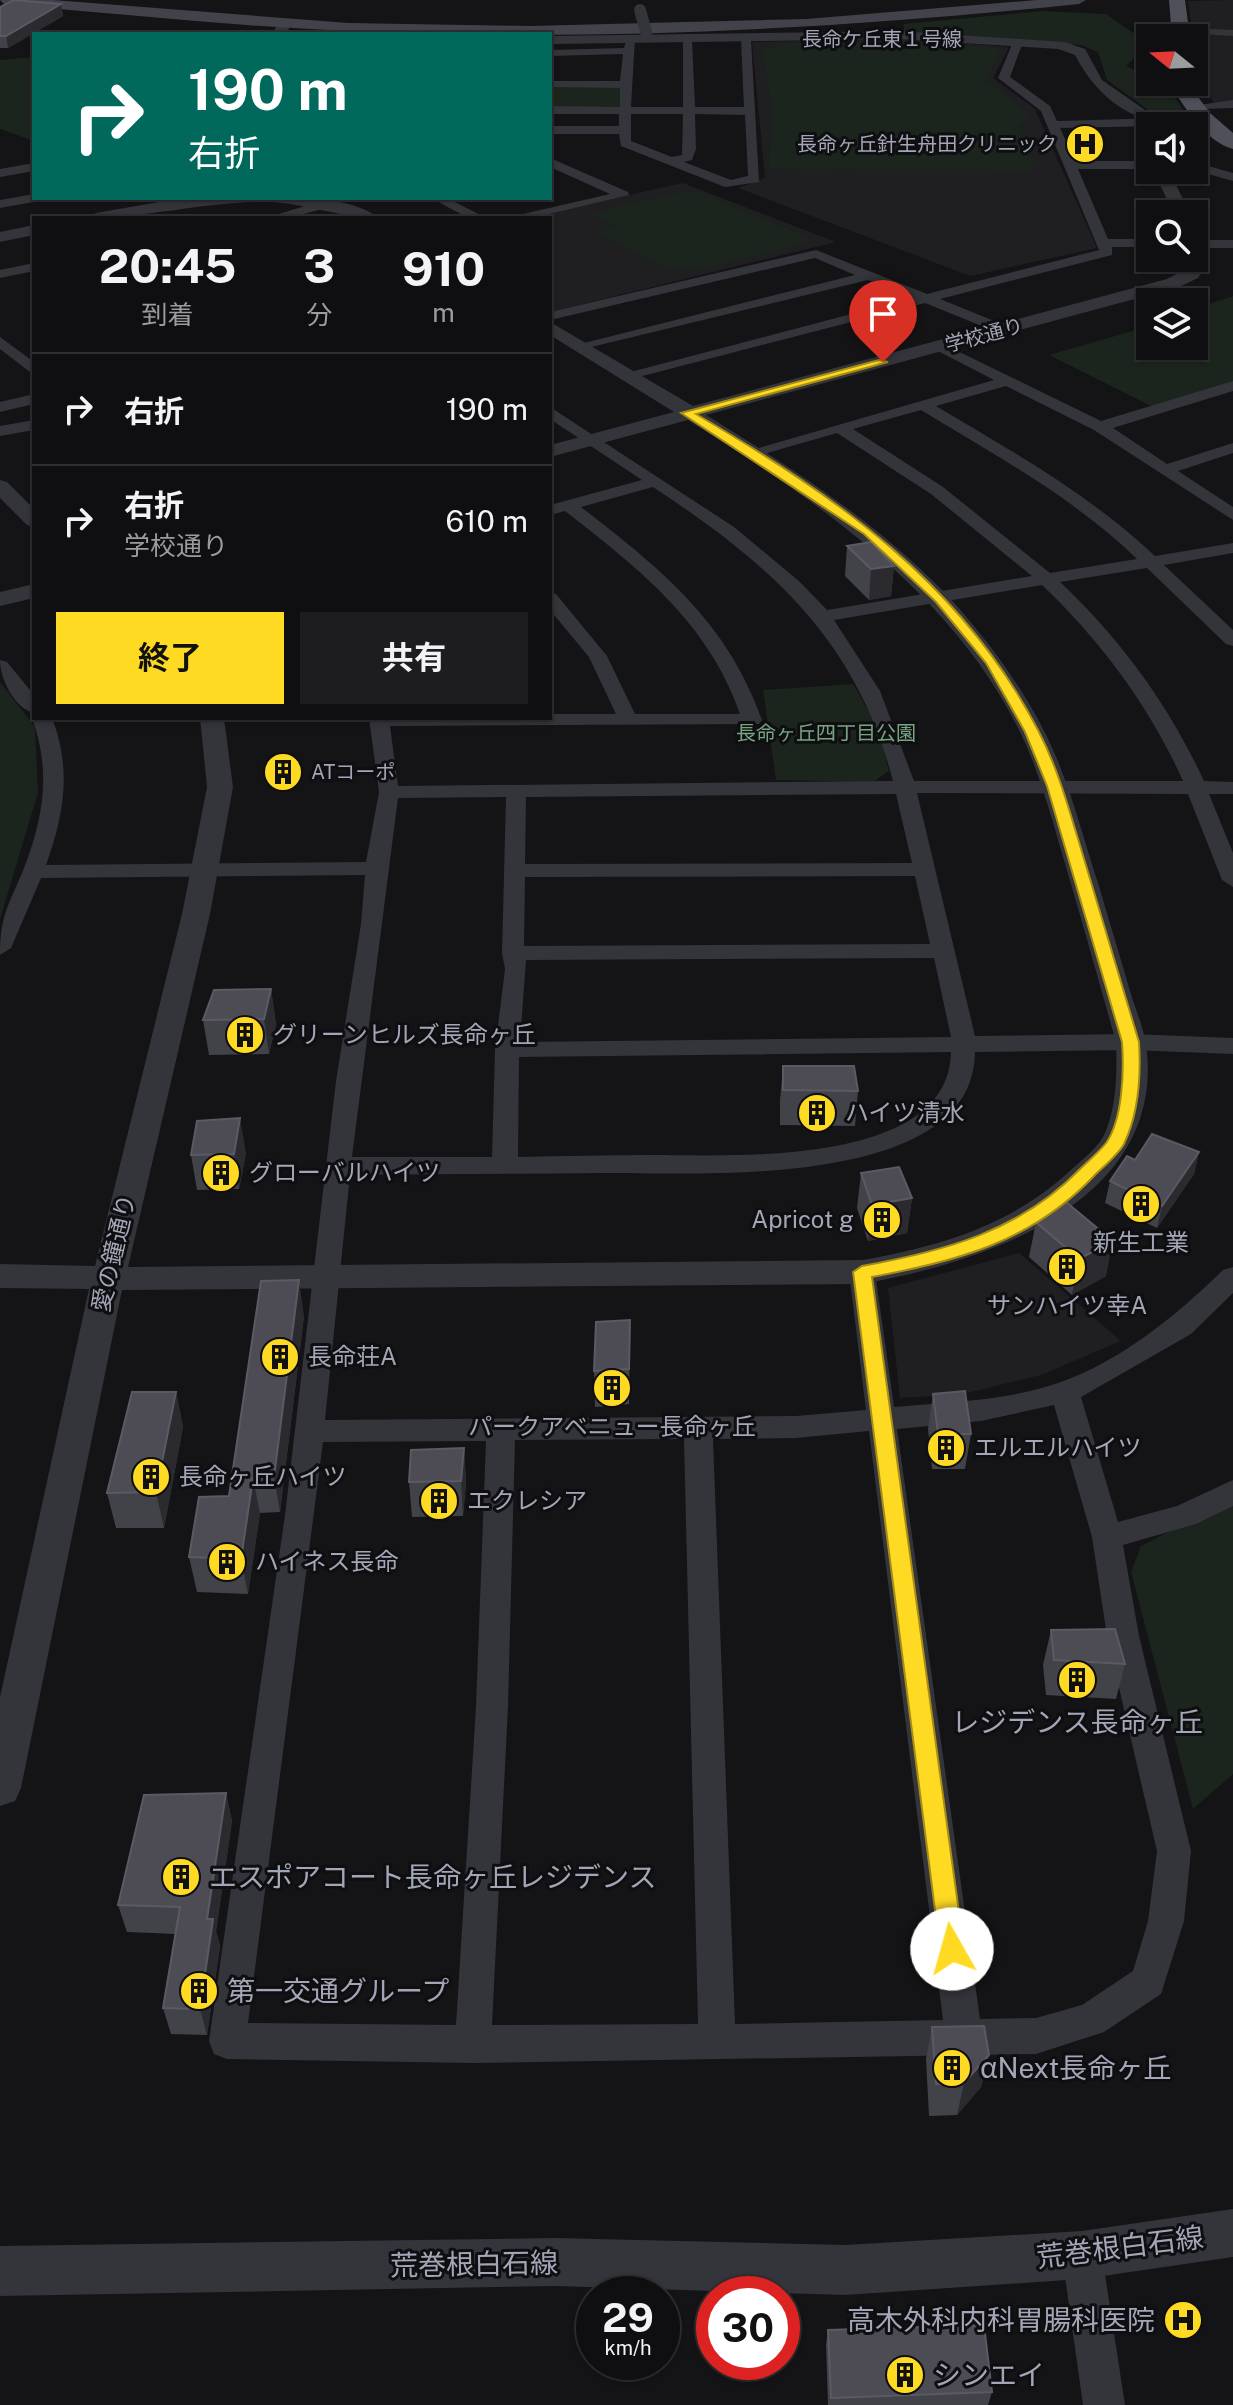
<!DOCTYPE html>
<html lang="ja">
<meta charset="utf-8">
<style>
:root{--surface:#0f0e10;--page:#1d1c1e;--text:#f1f3f6;--muted:#9b9c9f;--line:#2f2e30;--accent:#ffda22}
body{margin:0;font-family:"Public Sans","Noto Sans JP",sans-serif;background:var(--page);color:var(--text);height:100vh;display:flex;flex-direction:column;font-size:30px;white-space:nowrap}
*{box-sizing:border-box;margin:0}
p{font-size:26px;color:var(--muted)}
.icon{flex:none;width:44px;height:44px;fill:none;stroke:currentColor;stroke-width:2;stroke-linecap:round;stroke-linejoin:round}
.map{position:relative;flex:1;overflow:hidden}
.panel{position:absolute;left:32px;top:216px;width:520px;height:504px;display:flex;flex-direction:column;background:var(--surface);border-radius:0px;box-shadow:0 2px 6px #0004,0 0 0 2px var(--line)}
.panel>*{flex:none}
.top-card{position:absolute;left:32px;top:32px;width:520px;height:168px;border-radius:0px;box-shadow:0 2px 6px #0004,0 0 0 2px var(--line);background:#00695c;color:#fff;overflow:hidden}
.needle{width:52px;rotate:288deg}
.buttons{position:absolute;left:1136px;top:24px;display:grid;gap:16px}
.buttons a{display:grid;place-items:center;width:72px;height:72px;border-radius:0px;background:var(--surface);box-shadow:0 2px 6px #0004,0 0 0 2px var(--line);font-size:40px}
.speed{position:absolute;left:576px;top:2276px;display:flex;gap:16px;font-size:40px;font-weight:700;text-align:center}
.speed>*{display:grid;place-content:center;width:104px;height:104px;border-radius:50%;background:var(--surface);box-shadow:0 2px 6px #0004,0 0 0 2px var(--line);line-height:1}
.speed small{font-size:20px;font-weight:400}
.speed .limit{border:12px solid #d22;background:#fff;color:#111}
.pin{position:absolute;display:grid;place-items:center;width:68px;height:68px;color:#fff;margin:-82px -34px;border-radius:50% 50% 50% 0;rotate:-45deg;box-shadow:0 0 8px #0007}
.pin .icon{rotate:45deg}
.me{position:absolute;width:88px;margin:-44px;rotate:353deg;stroke-linejoin:round;filter:drop-shadow(0 0 6px #0008)}
.turn{display:flex;align-items:center;gap:28px;height:168px;padding:0 24px;font-size:36px}
.turn .icon{width:104px;height:104px;stroke-width:2.5}
.turn b{display:block;font-size:56px;line-height:68px}
.eta{display:flex;justify-content:space-evenly;align-items:center;height:136px;text-align:center}
.eta b{font-size:48px;font-weight:700;line-height:56px}
.cta{display:flex;gap:16px;margin-top:auto;padding:16px 24px}
.cta a{flex:1;height:92px;border-radius:0px;background:var(--accent);color:#111;font-size:32px;font-weight:700;line-height:92px;text-align:center}
.cta a+a{background:var(--page);color:var(--text)}
ul{padding:0;list-style:none}
li{display:flex;align-items:center;gap:24px;height:112px;padding:0 24px;border-top:2px solid var(--line)}
li div{flex:1}
li b{display:block;font-size:30px}
li em{font-style:normal}
.map>svg:first-child{display:block}
</style>
<div class="map">
<svg width="1233" height="2405" viewBox="0 0 1233 2405">
<rect width="100%" height="100%" fill="#141315"/>
<g fill="#1f1f22">
<polygon points="1233,0 1233,32 1192,30 1188,1"/>
<polygon points="1191,33 1233,35 1233,103 1214,103 1201,82"/>
<polygon points="907,39 1009,47 993,78 1035,109 1097,248 970,276 738,188 765,178 752,42"/>
<polygon points="683,183 836,242 550,312 550,218 524,218"/>
<polygon points="1019,1253 1121,1341 1041,1375 963,1394 900,1398 888,1288"/>
</g>
<g fill="#1b241d">
<polygon points="1042,11 1106,14 1149,44 1126,66 1150,78 1150,82 1165,83 1192,123 1158,117 1107,80 1098,52 1081,45 904,34 904,24"/>
<polygon points="901,40 1001,48 986,80 1027,112 1028,120 1019,125 1036,170 769,169 772,108 762,50 787,43"/>
<polygon points="34,57 34,141 0,129 0,60"/>
<polygon points="550,86 620,86 621,108 550,108"/>
<polygon points="676,193 702,193 809,238 803,244 699,270 665,268 597,232 617,227 591,213"/>
<polygon points="1233,296 1233,383 1153,407 1049,355 1150,326 1150,346 1194,346 1194,309"/>
<polygon points="0,682 35,727 38,793 0,919"/>
<polygon points="853,684 878,728 889,771 873,782 776,780 763,690"/>
<polygon points="1233,1499 1233,1774 1193,1809 1131,1572 1141,1546"/>
</g>
<g fill="none" stroke-linecap="round" stroke-linejoin="round">
<g fill="#34343b" fill-rule="evenodd">
<polygon points="1168,27 1233,30 1233,36 1164,32"/>
<path d="M746,37L751,40L759,182L725,187L621,146L619,134H550V126H619V114H550V106L620,107V88L550,87V81H620L623,54L550,56V50L624,48L627,38H635L631,107H683V41L692,39L695,107H744L741,40ZM631,114H683L682,155L672,157L631,141ZM695,114L745,115L748,176L731,180L684,162L692,160L696,149Z"/>
<polygon points="1018,39 1023,42 1010,77 1050,106 1057,121 1162,118 1168,122 1162,126 1060,128 1075,161 1150,161 1150,169 1078,169 1108,239 1150,239 1150,247 1112,247 1112,255 940,299 1009,327 1009,333 999,333 925,303 627,380 619,375 912,298 868,280 579,350 572,346 855,275 815,258 550,320 550,312 816,250 927,294 1099,250 1041,111 998,78 1013,42"/>
<polygon points="1233,100 1233,108 1205,109 1199,105"/>
<polygon points="550,158 628,192 629,195 532,218 506,218 610,194 550,167"/>
<polygon points="1194,162 1233,173 1233,181 1194,170"/>
<polygon points="34,163 34,171 0,177 0,169"/>
<polygon points="34,194 34,198 40,198 39,201 0,208 0,200"/>
<polygon points="431,198 447,198 486,218 468,218"/>
<polygon points="321,201 326,202 326,208 288,218 266,218"/>
<rect x="1194" y="240" width="39" height="8"/>
<polygon points="34,263 34,271 0,278 0,270"/>
<polygon points="0,337 34,362 34,375 0,349"/>
<path d="M941,343L1101,421L1233,381V391L1113,428L1167,464L1233,443V453L1178,471L1233,507V520L1094,430L1006,386L936,406C1013,452 1089,494 1155,556L1233,543V553L1164,565L1233,630V646L1226,644L1147,568L1060,582C1120,638 1170,707 1204,781L1233,782V794H1209L1233,853V887L1222,880L1188,794L917,793L975,1036L1131,1034L1233,1038V1054L1131,1050L975,1052C974,1193 690,1172 599,1173C516,1174 433,1174 350,1175L325,1420L796,1416L866,1410L849,1272L852,1265H872L875,1272L894,1407C948,1402 1006,1401 1058,1383C1120,1362 1177,1315 1223,1270L1233,1267V1293L1191,1334L1081,1397L1118,1522L1177,1506L1233,1480V1506L1196,1524L1123,1545L1139,1636L1191,1851L1184,1921L1161,1994L1104,2032L1036,2054L473,2063L227,2059L214,2054L209,2041L285,1515L336,1081L361,924L365,875L41,878L11,948L0,955C0,914 10,903 24,868C44,817 51,770 32,718H52C72,770 64,814 46,865L366,862L379,792L369,718H550V714H616L589,657L550,610V593L556,594L607,656L635,714H740C709,623 638,568 565,511L550,515V505L642,480L550,419V407L734,527L800,582L827,610L1032,576L931,494L837,433L753,457L745,452L994,380L936,350L934,347ZM921,410C996,456 1073,497 1137,559L1050,573L943,487L853,429ZM653,487C771,565 856,639 893,781L398,786L390,726L759,724L762,720C727,621 661,569 581,507ZM1042,585C1101,641 1150,707 1183,781H914L880,691L834,620ZM896,794L912,863L525,864L526,797ZM506,797L502,953L505,969L495,1050L492,1157H352L398,798ZM915,876L930,944L524,946L525,877ZM934,958L951,1037L520,1042L526,960ZM951,1052C949,1168 730,1155 653,1155C608,1155 563,1156 518,1157L519,1057ZM1054,1405L1092,1537L1107,1636L1157,1851L1148,1921L1133,1971L1082,2005L1036,2018L980,2019L897,1429L981,1421ZM869,1431L943,2020L735,2024L713,1439L796,1438ZM684,1439L698,2024L492,2025L508,1706L515,1440ZM486,1441L476,1706L456,2025L248,2023L323,1442Z"/>
<polygon points="34,394 34,404 0,412 0,402"/>
<polygon points="34,420 34,430 0,436 0,426"/>
<path d="M0,660L7,662L34,695V713C14,708 0,679 0,660Z"/>
<polygon points="1082,2235 1096,2241 1102,2255 1125,2405 1083,2405 1062,2255 1068,2241"/>
</g>
<g fill="#34343b" fill-rule="evenodd">
<polygon points="280,20 292,23 286,34 272,34"/>
<path d="M899,31L1065,42L1085,49L1102,80L1145,110L1189,126C1136,126 1099,101 1075,55L1058,49L899,39L550,44V36Z"/>
<polygon points="1153,170 1169,170 1190,214 1174,214"/>
<path d="M182,198C226,198 347,188 378,218C341,218 306,203 268,202C207,201 148,218 88,218L96,213Z"/>
<polygon points="34,225 34,235 0,242 0,232"/>
<path d="M1194,234L1202,239L1209,263L1198,278L1179,287L706,415C791,467 875,521 945,593C989,640 1032,699 1057,759C1074,800 1085,844 1099,886C1109,921 1120,956 1130,991C1135,1008 1143,1026 1146,1044C1168,1203 984,1262 862,1284L122,1290L21,1788L15,1801L0,1806V1697L89,1289L0,1288V1264L95,1266L182,914L207,787L200,718H224L233,787L210,914L128,1267L862,1260C942,1246 1012,1225 1072,1169C1084,1158 1098,1148 1105,1133C1117,1105 1117,1072 1116,1042C1098,978 1080,914 1061,850C1051,815 1041,780 1027,747C961,598 820,503 688,420L550,457V445L674,412L550,335V322L693,406L1167,279C1192,267 1194,260 1194,234Z"/>
<polygon points="0,480 7,482 34,509 34,527 27,525 0,498"/>
<polygon points="34,584 34,598 0,606 0,592"/>
<polygon points="1233,2209 1233,2257 1082,2279 845,2295 555,2286 0,2296 0,2246 555,2238 845,2245 1082,2231"/>
</g>
<path fill="#42424b" fill-rule="evenodd" d="M0,0H53L348,23L531,26L806,19L1037,0H1086L1079,4C835,29 592,42 348,31C233,26 119,14 4,4Z"/>
<g fill="#50505a" fill-rule="evenodd">
<polygon points="1169,0 1185,0 1190,38 1172,38"/>
<path d="M1168,82H1187L1210,113L1233,133V149C1205,142 1183,104 1168,82Z"/>
</g>
<polyline stroke="#34343b" stroke-width="12" points="640,10 646,32"/>
</g>
<g fill="#424249">
<polygon points="61,4 63,16 8,48 0,48 0,7"/>
<polygon points="847,546 894,566 891,596 869,600 845,576"/>
<polygon points="271,989 276,1024 269,1054 209,1055 203,1020"/>
<polygon points="783,1066 858,1091 855,1126 780,1125 780,1101"/>
<polygon points="1199,1152 1194,1174 1157,1228 1105,1203 1110,1181 1135,1160"/>
<polygon points="246,1153 239,1189 197,1190 191,1155"/>
<polygon points="861,1173 912,1198 907,1233 868,1241 857,1208"/>
<polygon points="1036,1222 1106,1276 1072,1295 1029,1257"/>
<polygon points="304,1316 280,1512 260,1513 248,1594 197,1592 189,1557 229,1496"/>
<polygon points="630,1320 629,1404 595,1407 594,1371"/>
<polygon points="176,1392 183,1427 164,1528 116,1528 107,1493"/>
<polygon points="933,1394 971,1434 965,1469 932,1469 928,1429"/>
<polygon points="464,1448 466,1483 463,1516 412,1517 409,1482"/>
<polygon points="1051,1630 1125,1664 1116,1699 1046,1695 1043,1665"/>
<polygon points="226,1793 232,1821 216,1931 220,1946 207,2035 171,2034 163,2008 176,1934 127,1932 118,1905"/>
<polygon points="932,2027 989,2055 981,2087 957,2115 929,2116 926,2059"/>
<polygon points="828,2330 992,2392 988,2405 828,2405 826,2345"/>
</g>
<g fill="#2b2a2f">
<polygon points="61,4 63,16 8,48 6,36"/>
<polygon points="894,566 891,596 869,600 871,569"/>
<polygon points="271,989 276,1024 269,1054 264,1019"/>
<polygon points="240,1118 246,1153 239,1189 234,1154"/>
<polygon points="1199,1152 1194,1174 1157,1228 1162,1206"/>
<polygon points="912,1198 907,1233 868,1241 872,1205"/>
<polygon points="1113,1241 1106,1276 1072,1295 1079,1259"/>
<polygon points="299,1280 304,1316 280,1512 274,1477"/>
<polygon points="176,1392 183,1427 164,1528 156,1492"/>
<polygon points="464,1448 466,1483 463,1516 461,1481"/>
<polygon points="253,1478 260,1513 248,1594 241,1559"/>
<polygon points="226,1793 232,1821 216,1931 220,1946 207,2035 200,2009 207,1919"/>
<polygon points="989,2055 981,2087 957,2115 964,2083"/>
</g>
<g fill="#4d4c55" stroke="#5a5a64" stroke-width="2">
<polygon points="14,0 61,4 6,36 0,36 0,7"/>
<polygon points="871,542 894,566 871,569 847,546"/>
<polygon points="271,989 264,1019 203,1020 214,990"/>
<polygon points="783,1066 854,1066 858,1091 783,1090"/>
<polygon points="240,1118 234,1154 191,1155 197,1121"/>
<polygon points="1152,1134 1199,1152 1162,1206 1110,1181 1127,1156 1135,1160"/>
<polygon points="899,1167 912,1198 872,1205 861,1173"/>
<polygon points="1066,1202 1113,1241 1079,1259 1036,1222"/>
<polygon points="299,1280 274,1477 253,1478 241,1559 189,1557 199,1497 229,1496 261,1281"/>
<polygon points="630,1320 629,1369 594,1371 596,1322"/>
<polygon points="965,1391 971,1434 938,1434 933,1394"/>
<polygon points="132,1392 176,1392 156,1492 107,1493"/>
<polygon points="464,1448 461,1481 409,1482 411,1450"/>
<polygon points="1115,1629 1125,1664 1054,1660 1051,1630"/>
<polygon points="226,1793 207,1919 213,1919 200,2009 163,2008 180,1907 118,1905 144,1795"/>
<polygon points="984,2026 989,2055 964,2083 936,2084 932,2027"/>
<polygon points="984,2325 992,2392 831,2398 828,2330"/>
</g>
<path fill="#ffda22" stroke="#a68e16" stroke-width="2" d="M879,360L888,362L696,414C836,496 962,583 1038,730C1060,772 1071,817 1085,862C1103,922 1121,982 1139,1042C1141,1075 1139,1113 1124,1144C1118,1155 1104,1166 1095,1175C1033,1241 959,1261 872,1277L964,1949L961,1957L952,1961L943,1957L940,1949L853,1272L862,1266C945,1251 1020,1231 1080,1169C1088,1161 1099,1152 1106,1143C1123,1119 1124,1070 1122,1042L1047,786L1025,732L986,663L936,602L864,534L681,413Z"/>
<defs>
<symbol id="hospital-disc" viewBox="-11 -11 22 22"><circle r="9.5" fill="#ffda22" stroke="#0f0e10"/><path d="M-5-5h3v3.5h4V-5h3V5h-3V1.5h-4V5h-3Z" fill="#111"/></symbol>
<symbol id="building-disc" viewBox="-11 -11 22 22"><circle r="9.5" fill="#ffda22" stroke="#0f0e10"/><path d="M-4-6H4V6H1V3H-1V6H-4ZM-2.5-4.3h1.7v1.8h-1.7ZM.8-4.3h1.7v1.8H.8ZM-2.5-1h1.7V.8h-1.7ZM.8-1h1.7V.8H.8Z" fill="#111"/></symbol>
</defs>
<g fill-rule="evenodd">
<use href="#hospital-disc" x="1063" y="122" width="44" height="44"/>
<use href="#building-disc" x="261" y="750" width="44" height="44"/>
<use href="#building-disc" x="223" y="1013" width="44" height="44"/>
<use href="#building-disc" x="795" y="1091" width="44" height="44"/>
<use href="#building-disc" x="199" y="1151" width="44" height="44"/>
<use href="#building-disc" x="1119" y="1182" width="44" height="44"/>
<use href="#building-disc" x="860" y="1198" width="44" height="44"/>
<use href="#building-disc" x="1045" y="1245" width="44" height="44"/>
<use href="#building-disc" x="258" y="1335" width="44" height="44"/>
<use href="#building-disc" x="590" y="1366" width="44" height="44"/>
<use href="#building-disc" x="924" y="1426" width="44" height="44"/>
<use href="#building-disc" x="129" y="1455" width="44" height="44"/>
<use href="#building-disc" x="417" y="1479" width="44" height="44"/>
<use href="#building-disc" x="205" y="1540" width="44" height="44"/>
<use href="#building-disc" x="1055" y="1658" width="44" height="44"/>
<use href="#building-disc" x="159" y="1855" width="44" height="44"/>
<use href="#building-disc" x="177" y="1969" width="44" height="44"/>
<use href="#building-disc" x="930" y="2046" width="44" height="44"/>
<use href="#hospital-disc" x="1161" y="2298" width="44" height="44"/>
<use href="#building-disc" x="883" y="2353" width="44" height="44"/>
</g>
<g text-anchor="middle" stroke-width="6" stroke-linejoin="round" paint-order="stroke">
<g font-size="20" fill="#a3a6b7" stroke="#0f0e10">
<text x="882" y="46">長命ケ丘東１号線</text>
<text transform="translate(984 335) rotate(-15)" y="7">学校通り</text>
</g>
<g font-size="20" fill="#a3a6b7" stroke="#0f0e10" text-anchor="end">
<text x="1057" y="151">長命ヶ丘針生舟田クリニック</text>
<text x="311" y="779" text-anchor="start">ATコーポ</text>
</g>
<g font-size="20" fill="#78a482" stroke="#0f0e10">
<text x="826" y="740">長命ヶ丘四丁目公園</text>
</g>
<g font-size="24" fill="#a3a6b7" stroke="#0f0e10" text-anchor="start">
<text x="273" y="1043">グリーンヒルズ長命ヶ丘</text>
<text x="845" y="1121">ハイツ清水</text>
<text x="249" y="1181">グローバルハイツ</text>
<text x="854" y="1228" text-anchor="end">Apricot g</text>
<text x="1141" y="1251" text-anchor="middle">新生工業</text>
<text x="1067" y="1314" text-anchor="middle">サンハイツ幸A</text>
<text x="308" y="1365">長命荘A</text>
<text x="612" y="1435" text-anchor="middle">パークアベニュー長命ヶ丘</text>
<text x="974" y="1456">エルエルハイツ</text>
<text x="179" y="1485">長命ヶ丘ハイツ</text>
<text x="467" y="1509">エクレシア</text>
<text x="255" y="1570">ハイネス長命</text>
</g>
<g font-size="24" fill="#a3a6b7" stroke="#0f0e10">
<text transform="translate(114 1253) rotate(-77)" y="8">愛の鐘通り</text>
</g>
<g font-size="28" fill="#a3a6b7" stroke="#0f0e10" text-anchor="start">
<text x="1077" y="1732" text-anchor="middle">レジデンス長命ヶ丘</text>
<text x="209" y="1887">エスポアコート長命ヶ丘レジデンス</text>
<text x="227" y="2001">第一交通グループ</text>
<text x="980" y="2078">αNext長命ヶ丘</text>
<text x="1155" y="2330" text-anchor="end">高木外科内科胃腸科医院</text>
<text x="933" y="2385">シンエイ</text>
</g>
<g font-size="28" fill="#a3a6b7" stroke="#0f0e10">
<text transform="translate(1120 2247) rotate(-7)" y="10">荒巻根白石線</text>
<text transform="translate(474 2264) rotate(-1)" y="10">荒巻根白石線</text>
</g>
</g>
</svg>
<div class="buttons">
<a><svg class="needle" viewBox="-14 -14 28 28"><path d="M0-13l5 13h-10z" fill="#e53935"/><path d="M0 13l5-13h-10z" fill="#9b9c9f"/></svg></a>
<a><svg class="icon" aria-label="sound" viewBox="0 0 24 24"><path d="M4 9h4l5-4v14l-5-4H4zM17 9q2 3 0 6"/></svg></a>
<a><svg class="icon" aria-label="search" viewBox="0 0 24 24"><circle cx="10" cy="10" r="6"/><path d="M15 15l6 6"/></svg></a>
<a><svg class="icon" aria-label="layers" viewBox="0 0 24 24"><path d="M12 4l9 5-9 5-9-5zM3 14l9 5 9-5"/></svg></a>
</div>
<div class="speed"><div>29<small>km/h</small></div><div class="limit">30</div></div>
<div class="pin" style="left:883px;top:362px;background:#d93025"><svg class="icon" aria-label="arrive" viewBox="0 0 24 24"><path d="M6 21V4h12l-3 4 3 4H6"/></svg></div>
<svg class="me" style="left:952px;top:1949px" viewBox="-20 -20 40 40"><circle r="19" fill="#fff"/><path d="M0-13L10 11 0 6-10 11z" fill="#ffda22"/></svg>
<div class="top-card">
<div class="turn"><svg class="icon" aria-label="right" viewBox="0 0 24 24"><path d="M7 20v-9h11M14 6l5 5-5 5"/></svg><div><b>190 m</b>右折</div></div>
</div>
<section class="panel">
<div class="eta">
<div><b>20:45</b><p>到着</p></div>
<div><b>3</b><p>分</p></div>
<div><b>910</b><p>m</p></div>
</div>
<ul>
<li><svg class="icon" aria-label="right" viewBox="0 0 24 24"><path d="M7 20v-9h11M14 6l5 5-5 5"/></svg><div><b>右折</b></div><em>190 m</em></li>
<li><svg class="icon" aria-label="right" viewBox="0 0 24 24"><path d="M7 20v-9h11M14 6l5 5-5 5"/></svg><div><b>右折</b><p>学校通り</p></div><em>610 m</em></li>
</ul>
<div class="cta"><a>終了</a><a>共有</a></div>
</section>
</div>
